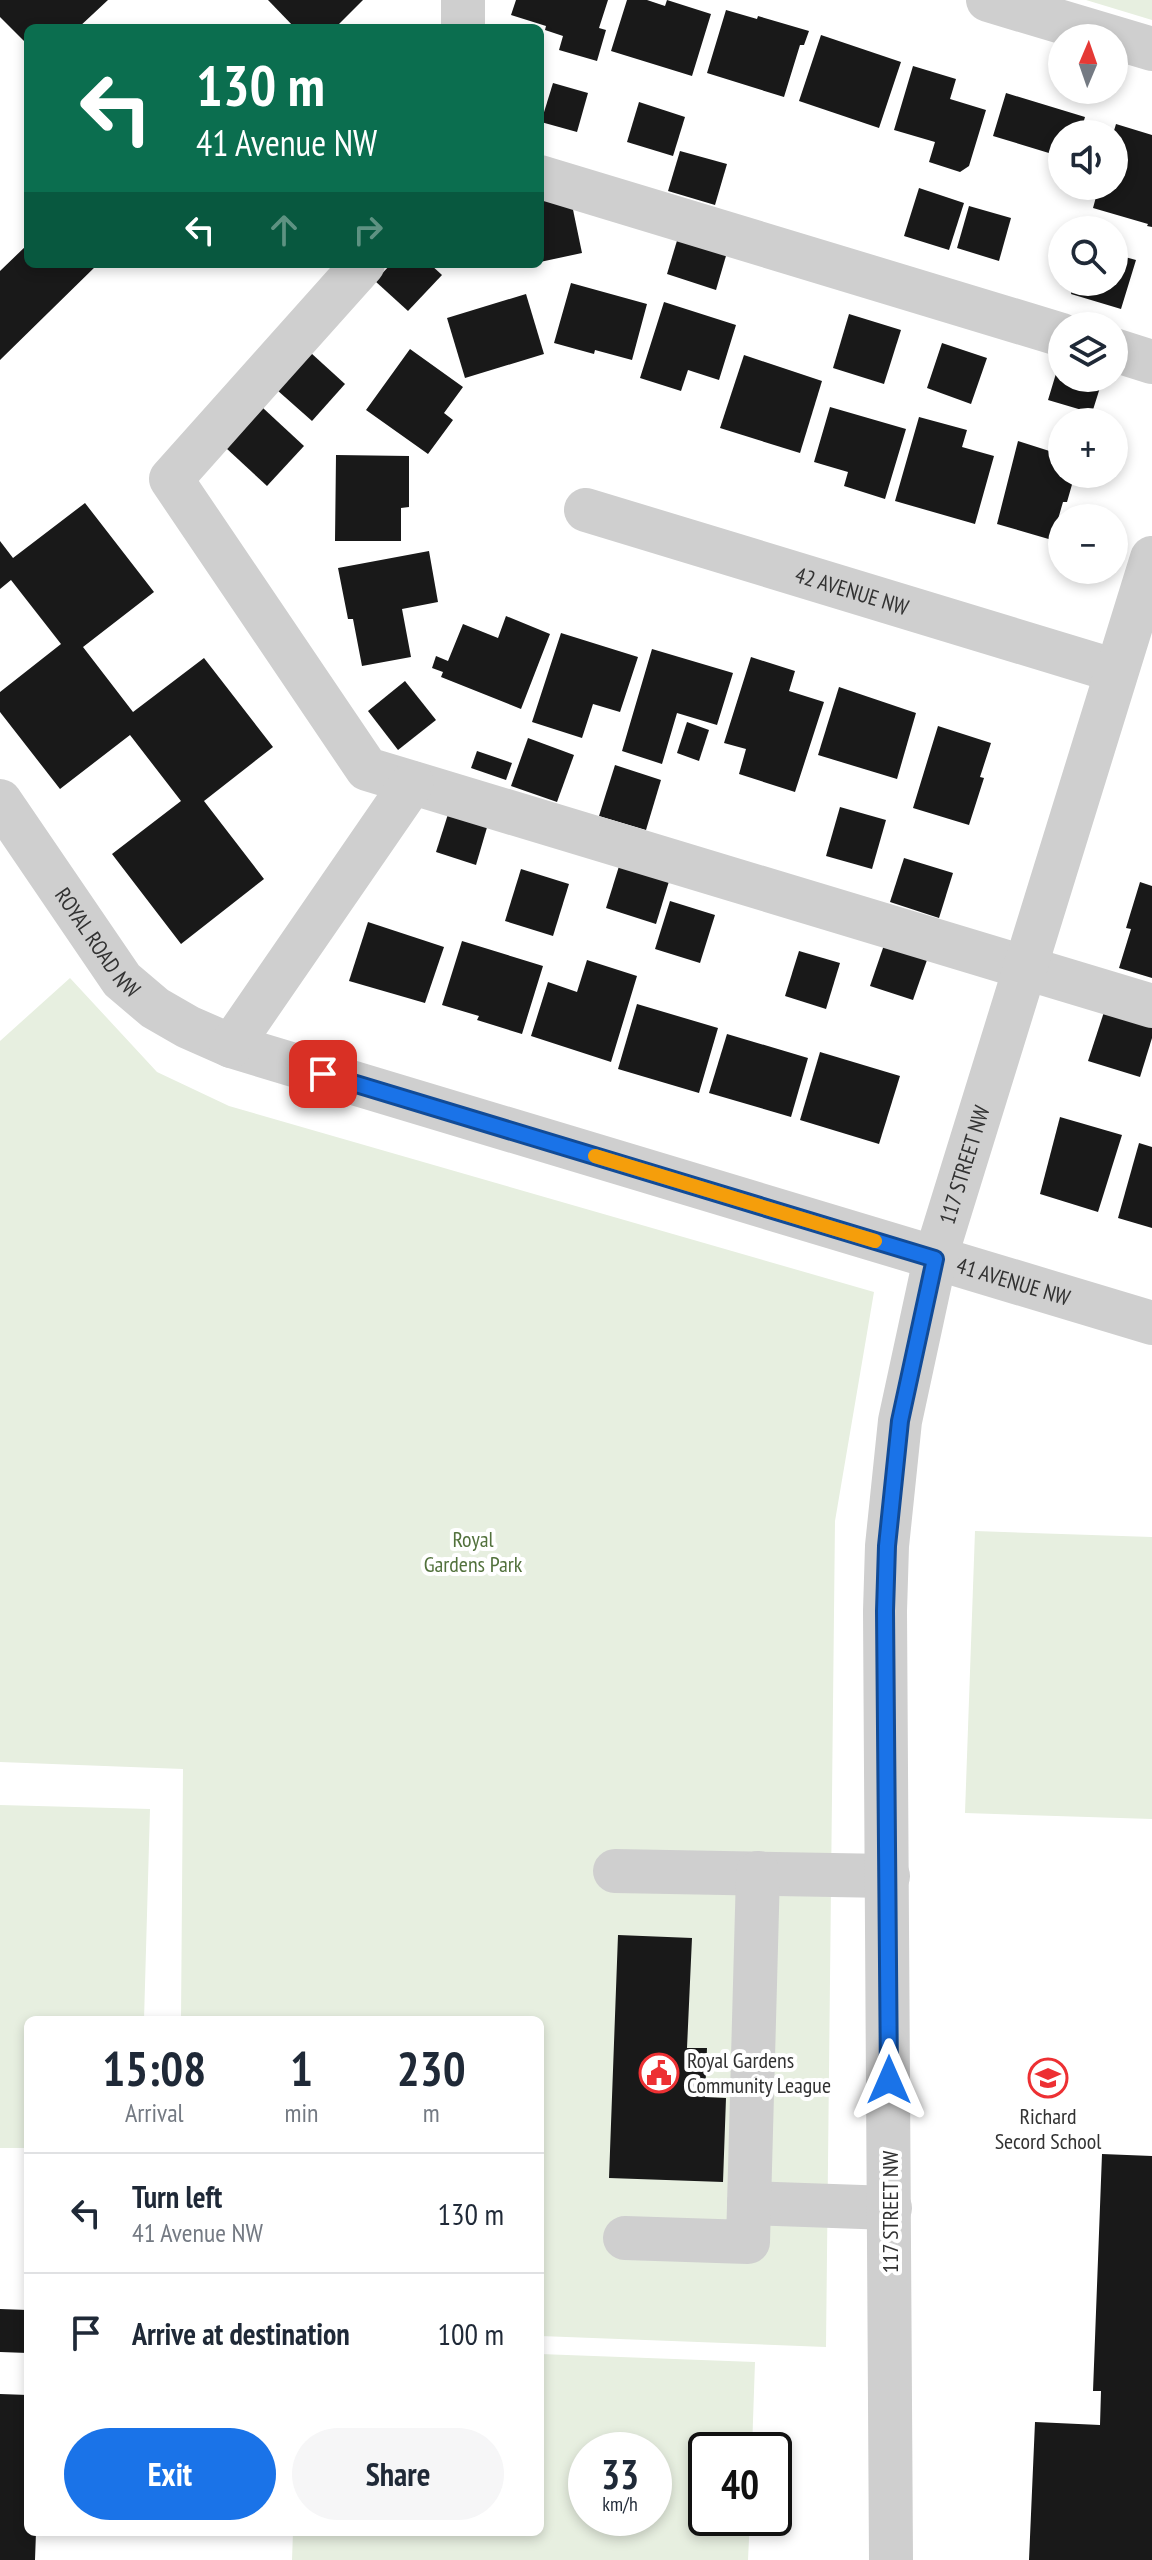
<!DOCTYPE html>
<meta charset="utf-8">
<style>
:root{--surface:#fff;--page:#f6f6f7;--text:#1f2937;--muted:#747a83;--line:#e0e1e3;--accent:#1a73e8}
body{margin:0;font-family:"PT Sans Narrow",sans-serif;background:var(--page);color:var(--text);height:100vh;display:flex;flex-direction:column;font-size:30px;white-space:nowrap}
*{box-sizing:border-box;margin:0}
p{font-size:26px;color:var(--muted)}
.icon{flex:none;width:44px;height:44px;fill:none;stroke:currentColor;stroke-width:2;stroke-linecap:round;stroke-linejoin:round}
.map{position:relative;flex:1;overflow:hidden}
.details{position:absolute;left:24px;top:2016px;width:520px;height:520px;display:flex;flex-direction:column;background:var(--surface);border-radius:12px;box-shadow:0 4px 12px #0003}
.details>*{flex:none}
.guide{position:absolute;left:24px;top:24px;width:520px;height:244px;border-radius:12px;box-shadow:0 4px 12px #0003;background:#0b6e4f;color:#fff;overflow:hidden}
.needle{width:52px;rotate:2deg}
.controls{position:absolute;left:1048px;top:24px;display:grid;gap:16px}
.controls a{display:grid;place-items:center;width:80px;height:80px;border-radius:50%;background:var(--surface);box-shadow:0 4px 12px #0003;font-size:40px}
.speed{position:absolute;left:568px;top:2432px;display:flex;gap:16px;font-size:40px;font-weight:700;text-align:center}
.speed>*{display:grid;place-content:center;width:104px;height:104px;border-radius:50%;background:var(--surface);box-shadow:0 4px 12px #0003;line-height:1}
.speed small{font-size:20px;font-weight:400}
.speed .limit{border:4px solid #111;border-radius:12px;background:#fff;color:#111}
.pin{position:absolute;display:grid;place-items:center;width:68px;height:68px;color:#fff;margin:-34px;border-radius:16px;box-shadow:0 4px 12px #0006}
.me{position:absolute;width:88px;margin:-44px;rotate:0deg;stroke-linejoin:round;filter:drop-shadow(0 0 6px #0008)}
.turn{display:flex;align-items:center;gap:28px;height:168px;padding:0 40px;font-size:36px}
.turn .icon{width:104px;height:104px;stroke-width:2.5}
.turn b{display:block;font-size:56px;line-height:68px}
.lanes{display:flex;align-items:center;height:76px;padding:0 40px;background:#0003;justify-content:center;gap:40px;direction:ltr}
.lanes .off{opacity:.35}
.eta{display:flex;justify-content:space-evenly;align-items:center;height:136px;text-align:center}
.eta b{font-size:48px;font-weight:700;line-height:56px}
.cta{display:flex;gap:16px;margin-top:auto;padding:16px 40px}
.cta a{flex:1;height:92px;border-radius:48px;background:var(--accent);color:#fff;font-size:32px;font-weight:700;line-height:92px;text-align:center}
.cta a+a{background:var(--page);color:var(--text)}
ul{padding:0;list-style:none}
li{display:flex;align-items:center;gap:24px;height:120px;padding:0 40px;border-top:2px solid var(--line)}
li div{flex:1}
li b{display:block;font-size:30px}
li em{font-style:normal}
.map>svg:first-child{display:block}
</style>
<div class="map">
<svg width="1152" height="2560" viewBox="0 0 1152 2560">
<rect width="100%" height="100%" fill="#fff"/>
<g fill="#e7efe0" fill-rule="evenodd">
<polygon points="1086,0 1152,0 1152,20"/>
<polygon points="70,978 157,1072 229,1106 874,1292 835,1521 826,2347 540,2336 540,2020 181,2020 183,1769 0,1762 0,1041"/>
<polygon points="975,1531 1152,1537 1152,1819 965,1813"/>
<polygon points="0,1805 150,1809 144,2020 28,2020 28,2148 0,2148"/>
<path d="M540,2354L755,2362L752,2450H706V2518H750L748,2560H292L293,2532H540ZM654,2450V2518H586V2450Z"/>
</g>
<g fill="#191919">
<polygon points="0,0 108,0 78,28 28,28 28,45 0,17"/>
<polygon points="268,0 363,0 335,28 295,28"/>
<polygon points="516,0 608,0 599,28 606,30 597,61 559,50 563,36 545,30 546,26 511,15"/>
<polygon points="627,0 647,0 665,6 667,0 711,14 692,76 611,51"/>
<polygon points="726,10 757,19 758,16 809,31 804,45 800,45 784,97 707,73"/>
<polygon points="821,35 901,62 879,128 799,101"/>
<polygon points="913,66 956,79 950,99 986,110 969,166 960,172 929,162 935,142 894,130"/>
<polygon points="553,83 588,93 577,132 541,122"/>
<polygon points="1006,93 1085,117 1080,134 1062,134 1062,157 993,136"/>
<polygon points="639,102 685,117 673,156 627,142"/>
<polygon points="1116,124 1152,135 1152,227 1147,226 1148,224 1093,208 1099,186 1114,186 1113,134"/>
<polygon points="680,151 727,164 715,205 668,191"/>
<polygon points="919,188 964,203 949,250 904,236"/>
<polygon points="540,193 571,200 582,253 540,262"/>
<polygon points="969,206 1011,218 999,261 957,248"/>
<polygon points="679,234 728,249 716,290 667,274"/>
<polygon points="28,244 28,264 98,264 0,360 0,271"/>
<polygon points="1114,254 1136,260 1121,309 1071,294 1074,282 1114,282"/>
<polygon points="391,264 430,264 442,275 408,311 375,281"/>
<polygon points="571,283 647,304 632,360 595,350 594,354 554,343"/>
<polygon points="526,294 544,354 465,378 447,318"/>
<polygon points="664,302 736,325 719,380 688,370 681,391 640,378"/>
<polygon points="849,314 901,330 884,384 833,368"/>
<polygon points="942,343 987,358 971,404 927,388"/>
<polygon points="410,349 463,387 444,413 453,420 428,454 366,410"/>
<polygon points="311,353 345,384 312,421 277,390"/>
<polygon points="744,355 822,381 800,453 720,428"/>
<polygon points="1061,357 1062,378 1103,378 1092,413 1048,400"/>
<polygon points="830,407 906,429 885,499 844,486 848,472 814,462"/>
<polygon points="263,408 304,446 267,486 226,448"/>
<polygon points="919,417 967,430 962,447 994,456 975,524 895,501"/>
<polygon points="1018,441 1062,455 1062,474 1075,474 1067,502 1063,502 1052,540 997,524"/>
<polygon points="336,455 409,456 409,507 401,508 401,541 335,541"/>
<polygon points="85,503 154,592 83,647 133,712 204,658 273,747 204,801 264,879 181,944 112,854 181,801 130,735 60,789 0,712 0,692 61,644 11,580 0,589 0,541 13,558"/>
<polygon points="429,551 438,602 402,609 411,657 362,666 353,619 348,619 338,568"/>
<polygon points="506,616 550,634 521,709 441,677 443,672 432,668 436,656 448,661 463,624 498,638"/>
<polygon points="561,633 638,657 620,712 593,704 582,738 532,722"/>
<polygon points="652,649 733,673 717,725 677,713 662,764 622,751"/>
<polygon points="751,657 795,671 789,691 824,702 795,792 739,774 746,749 724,743"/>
<polygon points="405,681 436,720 398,750 368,711"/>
<polygon points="839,687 916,713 897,779 818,755"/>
<polygon points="687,722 709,730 699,761 677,753"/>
<polygon points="938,726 991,743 980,777 984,778 969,825 913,808"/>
<polygon points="528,738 574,755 557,802 511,786"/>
<polygon points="477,751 512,763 506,780 471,768"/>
<polygon points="615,765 661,780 646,830 599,816"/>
<polygon points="840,807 886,820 872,869 826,856"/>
<polygon points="449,811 488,824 476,865 436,852"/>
<polygon points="904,858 953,873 939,918 890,902"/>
<polygon points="620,863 670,878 656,924 606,908"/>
<polygon points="521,869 569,884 553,936 505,921"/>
<polygon points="1140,882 1152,886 1152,978 1119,968 1131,929 1126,928"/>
<polygon points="670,901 715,915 700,963 655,949"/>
<polygon points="368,922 444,947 425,1003 349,981"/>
<polygon points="462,941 543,966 522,1034 477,1020 479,1016 442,1005"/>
<polygon points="884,945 927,960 913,1000 870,986"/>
<polygon points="799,951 840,963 826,1009 785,996"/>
<polygon points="587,960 637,976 611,1062 531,1036 548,982 577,992"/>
<polygon points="637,1004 718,1028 699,1093 618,1069"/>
<polygon points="1104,1012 1152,1027 1152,1038 1140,1077 1088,1061"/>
<polygon points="727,1034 808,1058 791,1117 709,1093"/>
<polygon points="820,1052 900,1076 879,1144 800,1120"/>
<polygon points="1060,1117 1122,1135 1098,1212 1040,1194"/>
<polygon points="1139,1143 1152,1147 1152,1228 1118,1218"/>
<polygon points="618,1935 692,1938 687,2048 707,2048 705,2097 726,2098 723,2182 609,2178"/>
<polygon points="1102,2154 1152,2156 1152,2560 1029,2560 1035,2422 1100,2425 1101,2391 1093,2391"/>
<polygon points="0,2309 28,2310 28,2353 0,2352"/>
<polygon points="0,2394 28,2395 28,2532 36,2532 35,2560 0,2560"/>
</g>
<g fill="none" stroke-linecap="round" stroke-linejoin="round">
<g stroke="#cfcfcf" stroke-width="44">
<polyline points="988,0 1152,49"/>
<polyline points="463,28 463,0"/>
<polyline points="540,177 1062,335"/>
<polyline points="363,264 171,479 367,769 1152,1006"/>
<polyline points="1114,350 1152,362"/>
<path id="s1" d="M586,510L1116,671"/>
<path id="s2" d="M0,801L122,980L155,1008L188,1027L231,1046L1152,1323"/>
<polyline points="231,1046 412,783"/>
<polyline points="615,1871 888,1876"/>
<polyline points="749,2203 890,2208"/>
<polyline points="625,2238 748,2242 758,1873"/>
<path id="s3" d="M891,2560L885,1611L887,1546L900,1421L935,1259L1152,558"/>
</g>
</g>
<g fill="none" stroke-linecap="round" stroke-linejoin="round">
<defs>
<polyline id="route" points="323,1074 935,1259 900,1421 887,1546 885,1611 889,2080"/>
</defs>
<use href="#route" stroke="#114b97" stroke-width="20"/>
<use href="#route" stroke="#1a73e8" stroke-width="14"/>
<polyline stroke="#f59e0b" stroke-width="14" points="595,1156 875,1241"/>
</g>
<defs>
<symbol id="civic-ring" viewBox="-11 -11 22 22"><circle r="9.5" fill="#fff" stroke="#ed3033" stroke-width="1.5"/><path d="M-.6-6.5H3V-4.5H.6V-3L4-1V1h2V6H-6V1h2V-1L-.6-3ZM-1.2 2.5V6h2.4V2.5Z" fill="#ed3033"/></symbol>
<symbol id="school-ring" viewBox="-11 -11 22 22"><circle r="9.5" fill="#fff" stroke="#ed3033" stroke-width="1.5"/><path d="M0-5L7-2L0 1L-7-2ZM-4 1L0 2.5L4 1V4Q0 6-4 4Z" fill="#ed3033"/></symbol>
</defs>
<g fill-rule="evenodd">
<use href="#civic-ring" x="637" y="2051" width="44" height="44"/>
<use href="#school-ring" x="1026" y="2056" width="44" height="44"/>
</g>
<g text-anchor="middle" stroke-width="8" stroke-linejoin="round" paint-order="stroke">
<g font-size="22" fill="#323232" stroke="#fff">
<text dy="8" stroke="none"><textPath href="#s1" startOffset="278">42 AVENUE NW</textPath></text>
<text dy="8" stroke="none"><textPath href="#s2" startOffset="172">ROYAL ROAD NW</textPath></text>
<text dy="8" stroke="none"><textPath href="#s3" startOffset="1404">117 STREET NW</textPath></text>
<text dy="8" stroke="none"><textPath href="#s2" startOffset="1162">41 AVENUE NW</textPath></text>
<text transform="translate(890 2212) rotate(-90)" y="8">117 STREET NW</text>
</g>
<g font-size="22" fill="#52713c" stroke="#fff">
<text x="473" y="1547">Royal<tspan x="473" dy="25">Gardens Park</tspan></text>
</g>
<g font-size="22" fill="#323232" stroke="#fff" text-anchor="start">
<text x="687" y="2068">Royal Gardens<tspan x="687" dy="25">Community League</tspan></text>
<text x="1048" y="2124" text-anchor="middle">Richard<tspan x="1048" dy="25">Secord School</tspan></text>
</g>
</g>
</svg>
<div class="controls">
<a><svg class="needle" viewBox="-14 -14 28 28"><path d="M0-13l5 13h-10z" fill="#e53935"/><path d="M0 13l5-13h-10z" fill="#747a83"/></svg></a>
<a><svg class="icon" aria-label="sound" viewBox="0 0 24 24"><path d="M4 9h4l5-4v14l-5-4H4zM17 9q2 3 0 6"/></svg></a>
<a><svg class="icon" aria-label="search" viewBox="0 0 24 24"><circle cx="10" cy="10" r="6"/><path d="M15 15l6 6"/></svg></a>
<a><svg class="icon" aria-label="layers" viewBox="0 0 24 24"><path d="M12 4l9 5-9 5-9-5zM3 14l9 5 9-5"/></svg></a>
<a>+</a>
<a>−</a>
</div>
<div class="speed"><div>33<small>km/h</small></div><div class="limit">40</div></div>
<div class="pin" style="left:323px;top:1074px;background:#d93025"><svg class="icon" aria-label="arrive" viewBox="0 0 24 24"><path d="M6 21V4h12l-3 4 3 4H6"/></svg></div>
<svg class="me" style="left:889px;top:2080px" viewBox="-20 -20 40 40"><path d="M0-17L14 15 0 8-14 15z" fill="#1a73e8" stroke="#fff" stroke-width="4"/></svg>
<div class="guide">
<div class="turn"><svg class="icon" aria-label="left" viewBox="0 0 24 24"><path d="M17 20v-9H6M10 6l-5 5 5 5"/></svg><div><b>130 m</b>41 Avenue NW</div></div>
<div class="lanes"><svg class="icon" aria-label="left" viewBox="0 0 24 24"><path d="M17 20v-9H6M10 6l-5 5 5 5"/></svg><svg class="icon off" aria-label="ahead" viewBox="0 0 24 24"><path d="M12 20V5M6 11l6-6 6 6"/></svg><svg class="icon off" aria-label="right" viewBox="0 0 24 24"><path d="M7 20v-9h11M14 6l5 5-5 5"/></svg></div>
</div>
<section class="details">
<div class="eta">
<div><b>15:08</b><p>Arrival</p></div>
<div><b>1</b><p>min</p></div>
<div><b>230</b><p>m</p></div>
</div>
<ul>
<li><svg class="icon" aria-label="left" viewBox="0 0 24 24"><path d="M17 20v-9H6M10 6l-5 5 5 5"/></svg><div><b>Turn left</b><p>41 Avenue NW</p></div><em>130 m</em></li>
<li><svg class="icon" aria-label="arrive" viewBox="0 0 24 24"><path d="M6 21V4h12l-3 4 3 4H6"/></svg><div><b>Arrive at destination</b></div><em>100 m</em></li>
</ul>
<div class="cta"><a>Exit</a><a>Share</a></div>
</section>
</div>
